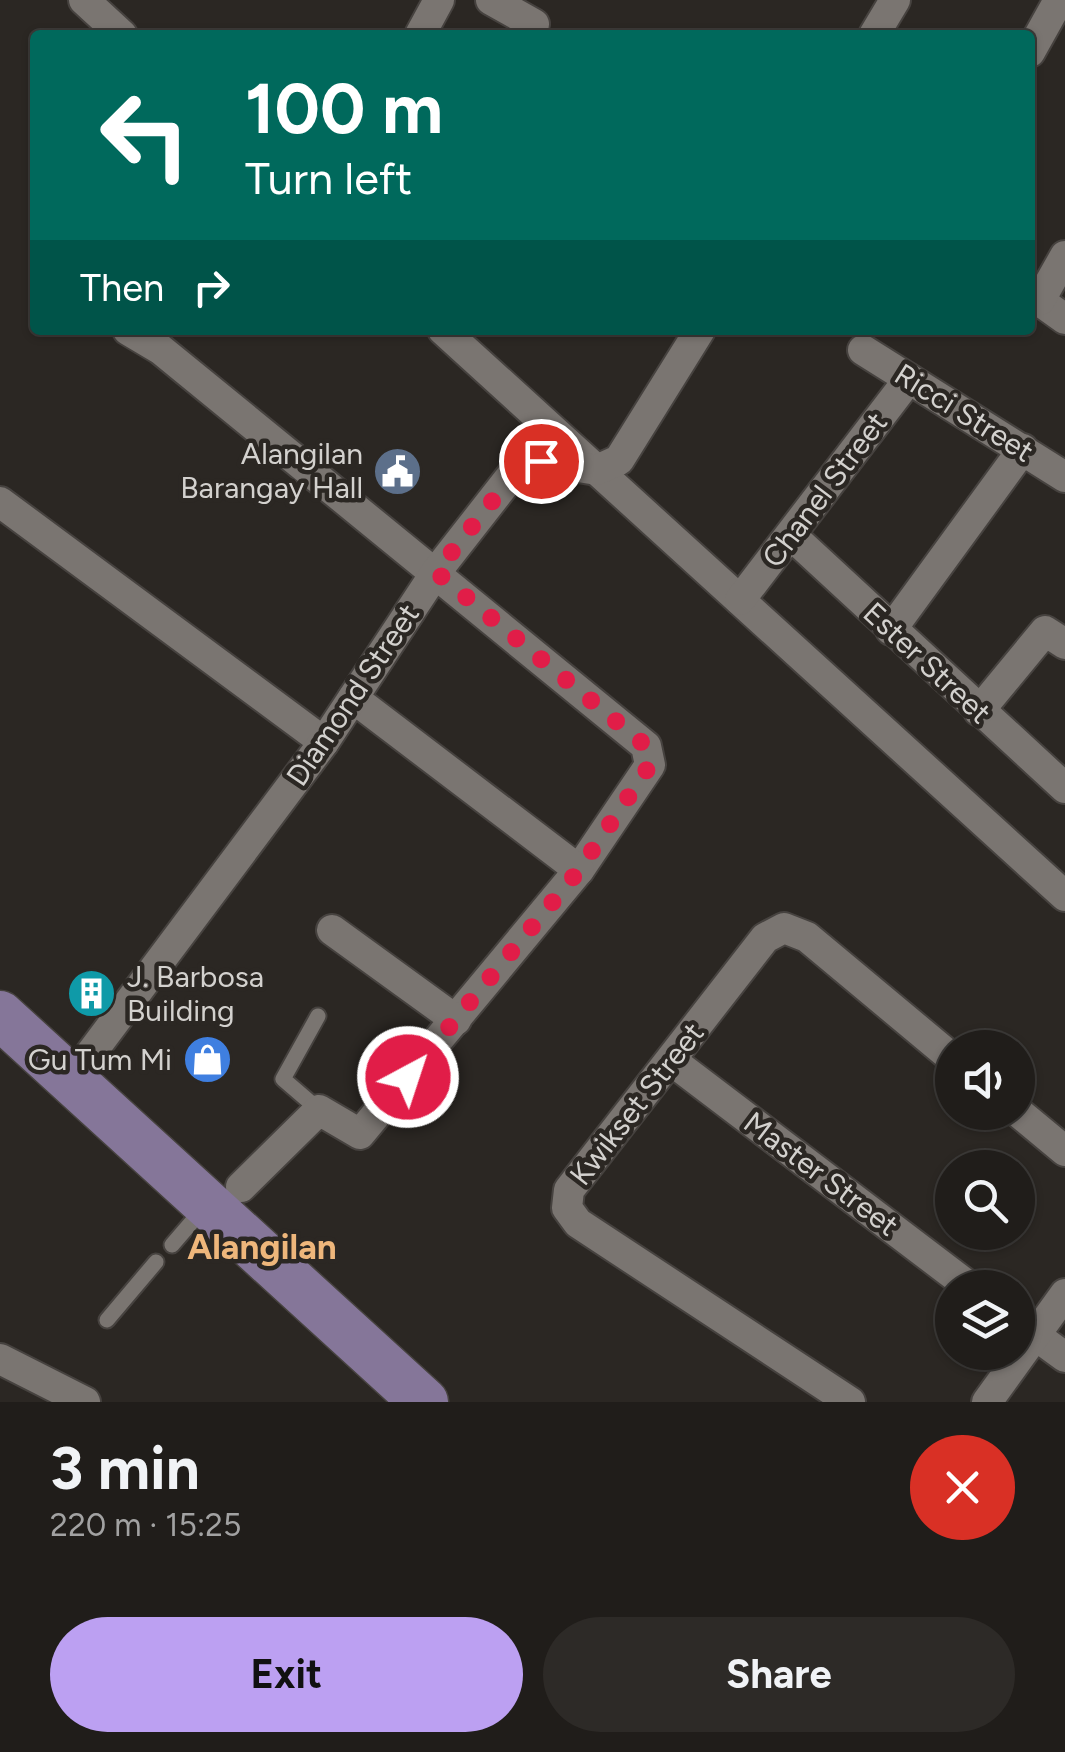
<!DOCTYPE html>
<meta charset="utf-8">
<style>
:root{--surface:#201d1a;--page:#2d2a27;--text:#f1f3f6;--muted:#a2a2a2;--line:#3d3b39;--accent:#bca0f2}
body{margin:0;font-family:Figtree,sans-serif;background:var(--page);color:var(--text);height:100vh;display:flex;flex-direction:column;font-size:38px;white-space:nowrap}
*{box-sizing:border-box;margin:0}
p{font-size:32px;color:var(--muted)}
.icon{flex:none;width:55px;height:55px;fill:none;stroke:currentColor;stroke-width:2;stroke-linecap:round;stroke-linejoin:round}
.map{position:relative;height:1402px;overflow:hidden}
.sheet{display:flex;flex-direction:column;background:var(--surface);flex:1}
.sheet>*{flex:none}
.banner{position:absolute;left:30px;top:30px;width:1005px;height:305px;border-radius:10px;box-shadow:0 2px 8px #0004,0 0 0 2px var(--line);background:#00695c;color:#fff;overflow:hidden}
.buttons{position:absolute;left:935px;top:1030px;display:grid;gap:20px}
.buttons a{display:grid;place-items:center;width:100px;height:100px;border-radius:50%;background:var(--surface);box-shadow:0 2px 8px #0004,0 0 0 2px var(--line);font-size:50px}
.pin{position:absolute;display:grid;place-items:center;width:85px;height:85px;color:#fff;margin:-42px;border:5px solid #fff;border-radius:50%;box-shadow:0 2px 10px #0007}
.me{position:absolute;width:110px;margin:-55px;rotate:40deg;stroke-linejoin:round;filter:drop-shadow(0 0 8px #0008)}
.turn{display:flex;align-items:center;gap:35px;height:210px;padding:0 50px;font-size:45px}
.turn .icon{width:130px;height:130px;stroke-width:2.5}
.turn b{display:block;font-size:70px;line-height:85px}
.then{display:flex;align-items:center;height:95px;padding:0 50px;background:#0003;gap:20px;font-size:38px}
.round{display:grid;place-items:center;flex:none;width:105px;height:105px;border-radius:52px;background:var(--page)}
.summary{display:flex;align-items:center;justify-content:space-between;height:170px;padding:0 50px}
h1{font-size:60px;font-weight:700;line-height:75px}
.cta{display:flex;gap:20px;margin-top:auto;padding:20px 50px}
.cta a{flex:1;height:115px;border-radius:60px;background:var(--accent);color:#111;font-size:40px;font-weight:700;line-height:115px;text-align:center}
.cta a+a{background:var(--page);color:var(--text)}
.map>svg:first-child{display:block}
</style>
<div class="map">
<svg width="1065" height="1402" viewBox="0 0 1065 1402">
<rect width="100%" height="100%" fill="#2b2723"/>
<g fill="none" stroke-linecap="round" stroke-linejoin="round">
<defs>
<g id="service">
<polyline points="318,1016 283,1079 319,1110"/>
<polyline points="172,1245 203,1209"/>
<polyline points="107,1320 156,1262"/>
</g>
<g id="minor">
<polyline points="84,0 122,35"/>
<polyline points="491,0 534,24"/>
<polyline points="420,35 439,0"/>
<polyline points="874,35 895,0"/>
<polyline points="1030,52 1059,0"/>
<polyline points="1030,294 1065,319"/>
<polyline points="1040,300 1065,256"/>
<polyline points="128,330 160,349 646,746 650,765 579,870 360,1134 319,1110 241,1187"/>
<polyline points="443,330 1065,896"/>
<polyline points="863,350 1065,477"/>
<polyline points="0,502 324,742"/>
<polyline points="792,536 1065,788"/>
<polyline points="740,600 909,379"/>
<polyline points="891,630 1023,449"/>
<polyline points="353,698 579,870"/>
<polyline points="979,711 1045,631 1065,644"/>
<polyline points="332,930 456,1020"/>
<polyline points="672,1061 971,1288"/>
<polyline points="71,1080 324,742 436,572 515,471 541,461 597,470 619,460 700,330"/>
<polyline points="1018,1112 1065,1151"/>
<polyline points="1020,1324 1065,1357"/>
<polyline points="0,1359 85,1402"/>
<polyline points="850,1402 578,1223 567,1208 569,1190 765,938 784,928 807,937 952,1058"/>
<polyline points="987,1402 1065,1294"/>
</g>
<polyline id="primary" points="0,1015 424,1402"/>
</defs>
<use href="#service" stroke="#46423f" stroke-width="19"/>
<use href="#minor" stroke="#46423f" stroke-width="34"/>
<use href="#primary" stroke="#46423f" stroke-width="51"/>
<use href="#service" stroke="#7a7571" stroke-width="15"/>
<use href="#minor" stroke="#7a7571" stroke-width="30"/>
<use href="#primary" stroke="#857699" stroke-width="48"/>
</g>
<g fill="none" stroke-linecap="round" stroke-linejoin="round">
<polyline stroke="#e11d48" stroke-width="18" stroke-dasharray="0 32.4" points="408,1077 579,870 650,765 646,746 436,572 516,471 541,461"/>
</g>
<defs>
<symbol id="civic-disc" viewBox="-11 -11 22 22"><circle r="9.5" fill="#5c6f8a" stroke="#2b2723"/><path d="M-.6-6.5H3V-4.5H.6V-3L4-1V1h2V6H-6V1h2V-1L-.6-3ZM-1.2 2.5V6h2.4V2.5Z" fill="#fff"/></symbol>
<symbol id="building-disc" viewBox="-11 -11 22 22"><circle r="9.5" fill="#0f9aa8" stroke="#2b2723"/><path d="M-4-6H4V6H1V3H-1V6H-4ZM-2.5-4.3h1.7v1.8h-1.7ZM.8-4.3h1.7v1.8H.8ZM-2.5-1h1.7V.8h-1.7ZM.8-1h1.7V.8H.8Z" fill="#fff"/></symbol>
<symbol id="shop-disc" viewBox="-11 -11 22 22"><circle r="9.5" fill="#3f7fe0" stroke="#2b2723"/><path d="M-5-2.5h2.3a2.7 3.5 0 0 1 5.4 0H5L5.5 6h-11ZM-1.5-2.5h3a1.5 2.3 0 0 0-3 0Z" fill="#fff"/></symbol>
</defs>
<g fill-rule="evenodd">
<use href="#civic-disc" x="370" y="444" width="55" height="55"/>
<use href="#building-disc" x="64" y="966" width="55" height="55"/>
<use href="#shop-disc" x="180" y="1032" width="55" height="55"/>
</g>
<g text-anchor="middle" stroke-width="9" stroke-linejoin="round" paint-order="stroke">
<g font-size="30" fill="#d3d1ce" stroke="#2b2723">
<text transform="translate(964 413) rotate(32)" y="10">Ricci Street</text>
<text transform="translate(825 490) rotate(-53)" y="10">Chanel Street</text>
<text transform="translate(927 663) rotate(43)" y="10">Ester Street</text>
<text transform="translate(353 695) rotate(-56)" y="10">Diamond Street</text>
<text transform="translate(637 1104) rotate(-52)" y="10">Kwikset Street</text>
<text transform="translate(821 1174) rotate(37)" y="10">Master Street</text>
</g>
<g font-size="30" fill="#d3d1ce" stroke="#2b2723" text-anchor="end">
<text x="363" y="464">Alangilan<tspan x="363" dy="34">Barangay Hall</tspan></text>
<text x="127" y="987" text-anchor="start">J. Barbosa<tspan x="127" dy="34">Building</tspan></text>
<text x="172" y="1070">Gu Tum Mi</text>
</g>
<g font-size="35" font-weight="bold" fill="#eeb67b" stroke="#2b2723">
<text x="262" y="1259">Alangilan</text>
</g>
</g>
</svg>
<div class="buttons">
<a><svg class="icon" aria-label="sound" viewBox="0 0 24 24"><path d="M4 9h4l5-4v14l-5-4H4zM17 9q2 3 0 6"/></svg></a>
<a><svg class="icon" aria-label="search" viewBox="0 0 24 24"><circle cx="10" cy="10" r="6"/><path d="M15 15l6 6"/></svg></a>
<a><svg class="icon" aria-label="layers" viewBox="0 0 24 24"><path d="M12 4l9 5-9 5-9-5zM3 14l9 5 9-5"/></svg></a>
</div>
<div class="pin" style="left:541px;top:461px;background:#d93025"><svg class="icon" aria-label="arrive" viewBox="0 0 24 24"><path d="M6 21V4h12l-3 4 3 4H6"/></svg></div>
<svg class="me" style="left:408px;top:1077px" viewBox="-20 -20 40 40"><circle r="17" fill="#e11d48" stroke="#fff" stroke-width="3"/><path d="M0-11L8 9 0 5-8 9z" fill="#fff"/></svg>
<div class="banner">
<div class="turn"><svg class="icon" aria-label="left" viewBox="0 0 24 24"><path d="M17 20v-9H6M10 6l-5 5 5 5"/></svg><div><b>100 m</b>Turn left</div></div>
<div class="then">Then<svg class="icon" aria-label="right" viewBox="0 0 24 24"><path d="M7 20v-9h11M14 6l5 5-5 5"/></svg></div>
</div>
</div>
<section class="sheet">
<div class="summary"><div><h1>3 min</h1><p>220 m · 15:25</p></div><a class="round" style="background:#d93025;color:#fff"><svg class="icon" aria-label="close" viewBox="0 0 24 24"><path d="M6 6l12 12M18 6L6 18"/></svg></a></div>
<div class="cta"><a>Exit</a><a>Share</a></div>
</section>
